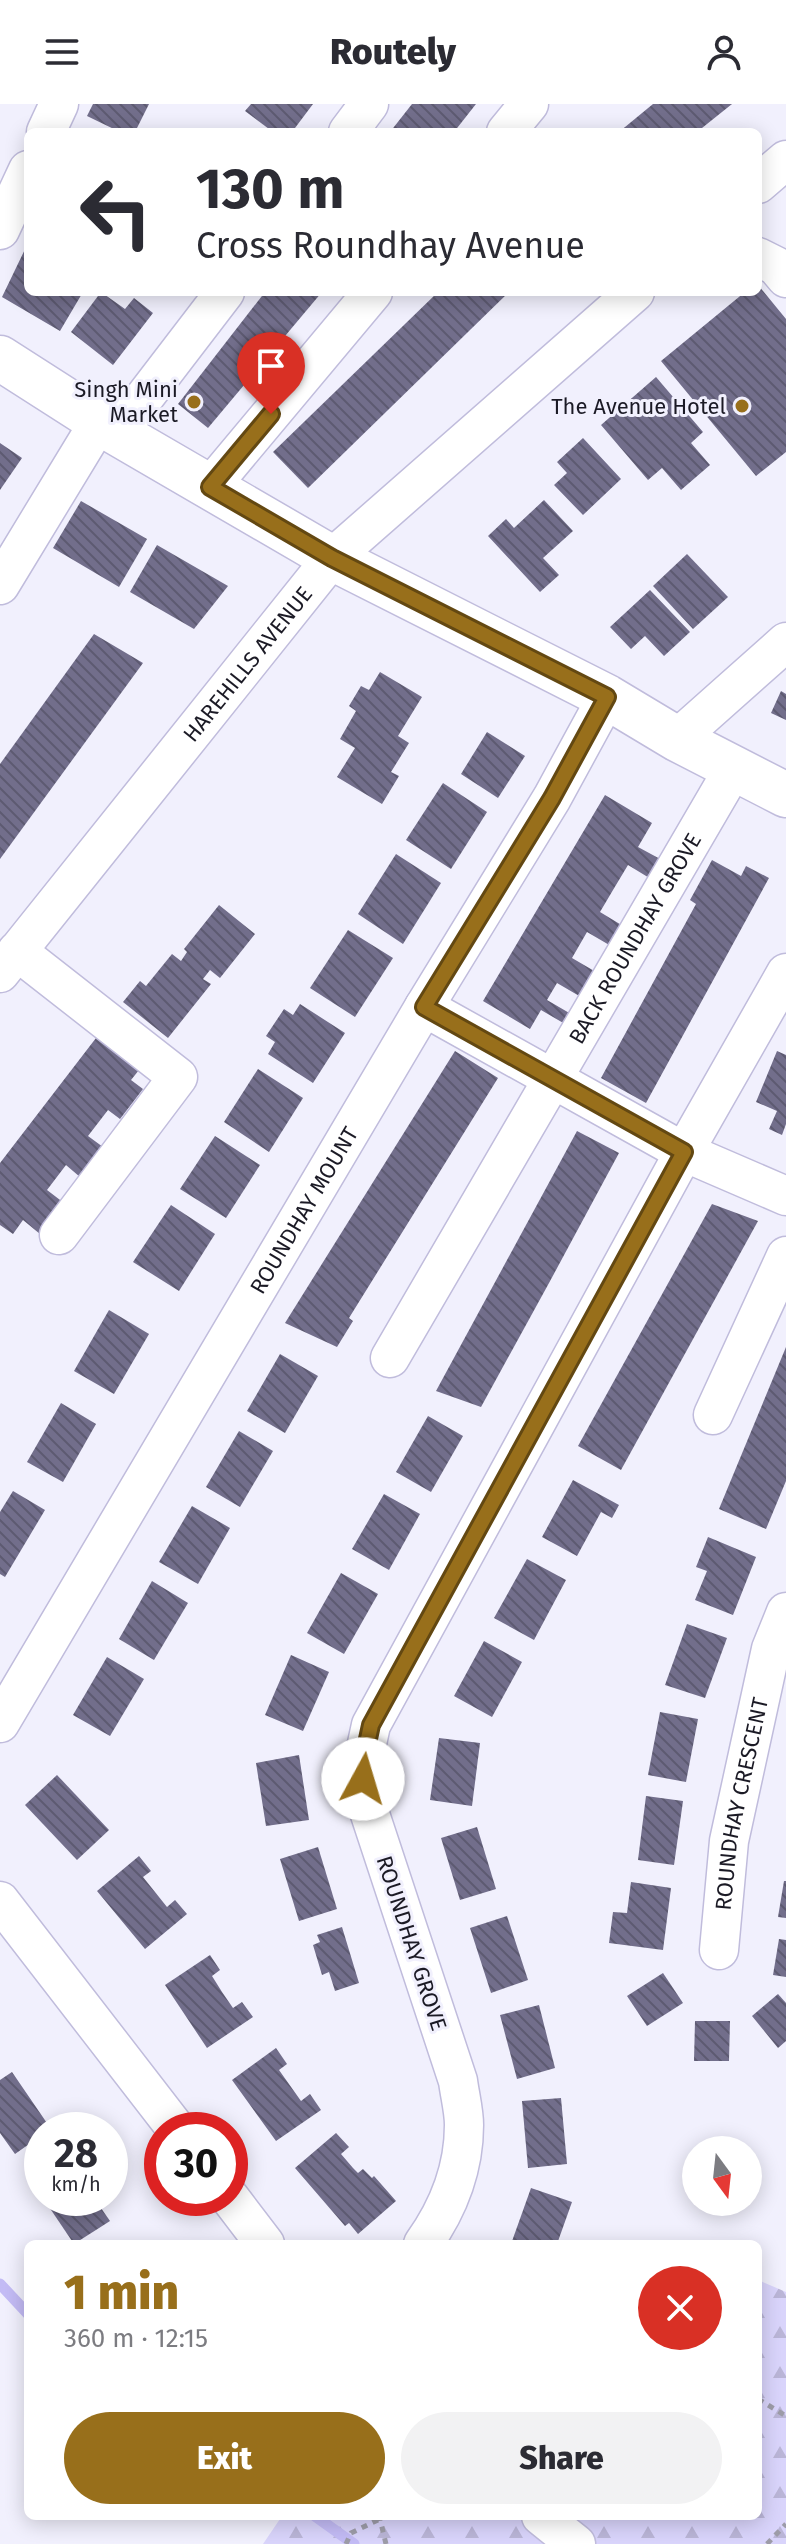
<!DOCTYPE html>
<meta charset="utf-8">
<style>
:root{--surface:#fff;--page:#f2f2f3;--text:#2b2b33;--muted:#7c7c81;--accent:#986f1b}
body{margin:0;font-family:"Fira Sans",sans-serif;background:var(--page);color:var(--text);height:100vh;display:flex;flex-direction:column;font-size:30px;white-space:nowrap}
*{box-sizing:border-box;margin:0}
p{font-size:26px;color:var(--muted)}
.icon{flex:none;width:44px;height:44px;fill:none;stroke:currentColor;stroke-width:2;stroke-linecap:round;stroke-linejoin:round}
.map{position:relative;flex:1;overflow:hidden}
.side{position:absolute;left:24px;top:2136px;width:738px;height:280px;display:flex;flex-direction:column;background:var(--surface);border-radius:12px;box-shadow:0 4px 20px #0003}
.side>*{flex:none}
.top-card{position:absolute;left:24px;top:24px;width:738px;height:168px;border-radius:12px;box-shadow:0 4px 20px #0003;background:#fff;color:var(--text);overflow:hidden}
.needle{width:52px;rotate:165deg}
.buttons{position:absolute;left:682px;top:2032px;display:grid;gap:16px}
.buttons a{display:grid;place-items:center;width:80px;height:80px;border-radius:50%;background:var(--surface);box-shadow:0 4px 20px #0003;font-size:40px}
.speed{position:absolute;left:24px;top:2008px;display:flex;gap:16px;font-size:40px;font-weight:700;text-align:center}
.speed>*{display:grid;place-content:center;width:104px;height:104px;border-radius:50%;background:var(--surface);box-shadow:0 4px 20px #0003;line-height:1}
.speed small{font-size:20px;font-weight:400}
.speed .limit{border:12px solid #d22;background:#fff;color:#111}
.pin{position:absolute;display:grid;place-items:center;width:68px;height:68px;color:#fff;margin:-82px -34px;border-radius:50% 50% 50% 0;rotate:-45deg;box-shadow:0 0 8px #0007}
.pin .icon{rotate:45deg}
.me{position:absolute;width:88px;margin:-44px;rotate:6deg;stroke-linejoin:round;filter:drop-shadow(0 0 6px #0008)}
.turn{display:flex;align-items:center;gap:28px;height:168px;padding:0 40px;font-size:36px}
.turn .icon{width:104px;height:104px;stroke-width:2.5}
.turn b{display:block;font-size:56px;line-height:68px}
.round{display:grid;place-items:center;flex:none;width:84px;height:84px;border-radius:42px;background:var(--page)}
.head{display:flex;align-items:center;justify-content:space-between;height:136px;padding:0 40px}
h1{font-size:48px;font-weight:800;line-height:60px;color:var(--accent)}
.action{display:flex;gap:16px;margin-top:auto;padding:16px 40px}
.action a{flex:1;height:92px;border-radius:48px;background:var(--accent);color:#fff;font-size:32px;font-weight:800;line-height:92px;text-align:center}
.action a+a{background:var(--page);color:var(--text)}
header{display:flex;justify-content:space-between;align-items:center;height:104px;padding:0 40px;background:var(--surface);font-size:36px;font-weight:800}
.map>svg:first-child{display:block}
</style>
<header><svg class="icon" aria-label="menu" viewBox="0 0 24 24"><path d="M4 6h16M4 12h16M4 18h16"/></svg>Routely<svg class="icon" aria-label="person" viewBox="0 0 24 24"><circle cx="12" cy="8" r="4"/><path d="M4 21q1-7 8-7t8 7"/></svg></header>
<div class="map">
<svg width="786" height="2440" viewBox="0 0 786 2440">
<defs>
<pattern id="forest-firs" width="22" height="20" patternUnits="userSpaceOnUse" patternTransform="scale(2)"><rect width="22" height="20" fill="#d9d4fb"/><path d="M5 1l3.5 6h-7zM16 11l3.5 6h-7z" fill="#bab5d7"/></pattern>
<pattern id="building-back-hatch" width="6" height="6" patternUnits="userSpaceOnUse" patternTransform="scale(2)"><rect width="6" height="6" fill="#726e8b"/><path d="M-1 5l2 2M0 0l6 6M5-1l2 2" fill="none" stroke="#5d5a71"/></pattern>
</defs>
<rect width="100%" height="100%" fill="#f1f0fd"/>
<polygon fill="url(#forest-firs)" points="758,2176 786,2188 786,2440 263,2440 282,2412 758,2412"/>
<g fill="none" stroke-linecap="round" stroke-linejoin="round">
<g stroke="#c3bbf5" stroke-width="11">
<polyline points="0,2180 28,2210"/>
<polyline points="315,2412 354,2440"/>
</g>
</g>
<g fill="url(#building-back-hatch)">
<polygon points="93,0 149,0 135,28 120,28 87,12"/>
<polygon points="251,0 313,0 292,28 273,28 245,7"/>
<polygon points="412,0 476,0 454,28 390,28"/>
<polygon points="653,0 732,0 697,28 619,28"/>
<polygon points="28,139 28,188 83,188 60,227 2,193"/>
<polygon points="758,181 786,215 786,348 756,372 661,257 745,188 758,188"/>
<polygon points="101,188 125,205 134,194 153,209 113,261 71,228"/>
<polygon points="265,188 322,188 208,324 178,300"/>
<polygon points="438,188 509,188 308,384 273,348"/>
<polygon points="656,273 703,328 691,339 710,361 681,386 662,364 648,376 601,321"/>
<polygon points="583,334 621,375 583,411 554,381 567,369 557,358"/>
<polygon points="0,339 22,354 0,386"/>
<polygon points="544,396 573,427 543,454 559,471 540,488 488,432 506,415 514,424"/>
<polygon points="81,397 147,435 119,483 53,444"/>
<polygon points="157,441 228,482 194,525 130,488"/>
<polygon points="687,450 728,493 693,525 653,482"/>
<polygon points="650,486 690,528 664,552 645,532 631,545 610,523"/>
<polygon points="94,530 143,559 0,755 0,660"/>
<polygon points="380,568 422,593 398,632 409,639 391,668 399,672 382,700 337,673 355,644 340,635 356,607 349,602 361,582 369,586"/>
<polygon points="781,587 786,590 786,616 771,609"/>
<polygon points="487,628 525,652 498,694 461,670"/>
<polygon points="443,679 487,708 451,765 406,736"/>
<polygon points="605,691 652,719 638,743 662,756 651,775 628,761 613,786 600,808 623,822 611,842 587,828 572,854 596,868 581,893 557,879 547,896 571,910 565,920 541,906 530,925 483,897"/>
<polygon points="396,750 441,779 403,840 358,810"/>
<polygon points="712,756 741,772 746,762 769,774 646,999 601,974 696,800 690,796"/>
<polygon points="219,801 255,830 220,874 210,866 203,875 211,880 168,934 123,898 140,877 146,882 172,850 181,857 187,848 184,845"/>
<polygon points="348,826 393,854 355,913 310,884"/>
<polygon points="300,900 345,929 313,979 268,950 275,938 266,932 284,905 293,911"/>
<polygon points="96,934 139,966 131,976 143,985 120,1015 108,1006 88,1032 103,1043 80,1073 66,1061 47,1086 64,1099 40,1130 23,1116 13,1130 0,1121 0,1059"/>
<polygon points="455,947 498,974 349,1214 353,1217 337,1243 285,1219"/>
<polygon points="777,947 786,951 786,1020 782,1031 769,1025 777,1007 756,998"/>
<polygon points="258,965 303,994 269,1048 224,1018"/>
<polygon points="577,1027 619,1049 549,1179 481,1303 436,1287"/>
<polygon points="215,1032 260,1061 226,1114 180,1085"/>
<polygon points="712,1100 758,1117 621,1366 578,1342"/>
<polygon points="171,1101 215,1130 179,1187 133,1158"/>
<polygon points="109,1206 149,1230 114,1290 74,1267"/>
<polygon points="786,1243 786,1377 766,1425 719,1405"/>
<polygon points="280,1250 318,1272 285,1329 247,1307"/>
<polygon points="61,1299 96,1320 63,1378 27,1358"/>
<polygon points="428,1312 463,1332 431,1388 396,1368"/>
<polygon points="239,1327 273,1347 240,1403 206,1383"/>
<polygon points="573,1376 619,1401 612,1414 601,1408 577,1452 542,1433"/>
<polygon points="13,1387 45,1406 5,1473 0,1470 0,1408"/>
<polygon points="384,1390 420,1410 389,1466 352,1445"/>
<polygon points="192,1402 230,1424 198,1480 159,1458"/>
<polygon points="708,1433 756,1453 733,1511 695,1496 707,1467 696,1463"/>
<polygon points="527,1455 566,1476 534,1536 494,1514"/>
<polygon points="341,1469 378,1490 344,1550 307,1529"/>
<polygon points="152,1477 188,1499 154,1556 119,1535"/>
<polygon points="687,1520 727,1534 705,1594 665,1581"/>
<polygon points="484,1537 522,1558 492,1613 454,1592"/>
<polygon points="291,1551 329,1568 303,1627 265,1611"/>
<polygon points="107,1553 144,1575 110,1632 73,1611"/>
<polygon points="660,1608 698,1615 686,1678 648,1671"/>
<polygon points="439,1634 480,1639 472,1702 430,1696"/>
<polygon points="299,1651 309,1716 266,1722 256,1659"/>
<polygon points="57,1671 109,1726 77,1756 25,1701"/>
<polygon points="646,1692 683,1697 674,1761 638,1756"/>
<polygon points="477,1723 496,1785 460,1796 441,1734"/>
<polygon points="318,1743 337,1805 299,1817 280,1755"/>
<polygon points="139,1752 151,1767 143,1773 167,1803 175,1796 187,1810 145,1845 97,1787"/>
<polygon points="784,1777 786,1777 786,1814 778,1813"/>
<polygon points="631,1778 671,1784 663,1846 609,1839 613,1808 627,1809"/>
<polygon points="507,1812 528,1876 491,1889 470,1824"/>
<polygon points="342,1823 359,1879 335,1887 329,1868 322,1871 313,1841 320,1838 317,1831"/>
<polygon points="779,1835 786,1836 786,1873 773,1871"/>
<polygon points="210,1851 220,1866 212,1872 222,1888 233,1904 242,1898 253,1913 207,1944 165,1881"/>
<polygon points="663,1869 683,1899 647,1922 627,1892"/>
<polygon points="778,1890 786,1899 786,1937 778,1944 752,1912"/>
<polygon points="539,1901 555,1964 517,1975 500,1911"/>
<polygon points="695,1917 730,1917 729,1957 694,1957"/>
<polygon points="276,1944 287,1960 279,1966 301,1997 310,1990 321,2006 276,2037 232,1976"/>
<polygon points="12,1968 51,2025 42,2026 42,2031 15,2050 0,2029 0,1976"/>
<polygon points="561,1994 567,2060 528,2064 522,1997"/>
<polygon points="336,2029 349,2043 341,2050 353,2064 358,2069 363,2065 372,2074 374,2072 396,2097 358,2130 349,2119 345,2122 295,2064"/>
<polygon points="531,2084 572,2098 557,2140 511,2140"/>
<polygon points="43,2094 94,2094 110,2117 74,2140"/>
</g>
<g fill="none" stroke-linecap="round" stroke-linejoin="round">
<defs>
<g id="minor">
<polyline points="46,28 59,0"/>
<polyline points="348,28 369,0"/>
<polyline points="506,28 529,0"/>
<polyline points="758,80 786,56"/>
<polyline points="0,126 28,66"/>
<polyline points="758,153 776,162 786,174"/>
<polyline points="117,329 225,188"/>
<polyline points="210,383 373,188"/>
<polyline points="0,481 99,318"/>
<polyline points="677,635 786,538"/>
<polyline points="17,847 178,973 59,1131"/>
<path id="s1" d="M0,869L332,454L635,188"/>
<polyline points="424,903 684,1048 786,1092"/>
<path id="s2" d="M390,1254L734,664"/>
<polyline points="713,1311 786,1152"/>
<path id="s3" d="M0,1619L424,903L552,694L607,593"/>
<polyline points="0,1797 177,2026"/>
<path id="s4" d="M719,1846L729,1737L771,1545L786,1508"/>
<polyline points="230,2094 265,2140"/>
<path d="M423,2140C448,2105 464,2065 464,2021C464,2007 460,1992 458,1977L364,1692L363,1658L371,1621L684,1048L786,869"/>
<polyline points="541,2412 576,2440"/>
</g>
<polyline id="major" points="0,254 117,329 332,454 607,593 677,635 786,691"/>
</defs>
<use href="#minor" stroke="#c0bcdc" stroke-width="41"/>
<use href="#major" stroke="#c0bcdc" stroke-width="47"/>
<g stroke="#9d9ca8" stroke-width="5" stroke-dasharray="6 6" stroke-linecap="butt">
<polyline points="758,2295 786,2312"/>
<polyline points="383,2412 380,2415 386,2440"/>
<polyline points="346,2440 351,2429 380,2415"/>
<polyline points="767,2440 786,2420"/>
</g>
<use href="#minor" stroke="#fff" stroke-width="38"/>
<use href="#major" stroke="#fff" stroke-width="44"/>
</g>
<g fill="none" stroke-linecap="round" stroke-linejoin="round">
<defs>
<polyline id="route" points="271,310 210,383 332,454 607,593 552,694 424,903 684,1048 371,1621 363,1658 363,1675"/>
</defs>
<use href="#route" stroke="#634812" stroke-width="20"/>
<use href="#route" stroke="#986f1b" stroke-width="14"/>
</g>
<g fill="#986f1b" stroke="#f1f0fd" stroke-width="3">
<circle cx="194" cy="298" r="8"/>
<circle cx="742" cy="302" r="8"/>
</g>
<g text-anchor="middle" stroke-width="6" stroke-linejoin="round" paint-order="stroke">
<g font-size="22" fill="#1b1a25" stroke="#f1f0fd" text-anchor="end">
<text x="178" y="293">Singh Mini<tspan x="178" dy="25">Market</tspan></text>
<text x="726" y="310">The Avenue Hotel</text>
</g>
<g font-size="22" fill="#1b1a25" stroke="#f1f0fd">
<text dy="8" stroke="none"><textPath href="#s1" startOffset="396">HAREHILLS AVENUE</textPath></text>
<text dy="8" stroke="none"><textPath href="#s2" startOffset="486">BACK ROUNDHAY GROVE</textPath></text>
<text dy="8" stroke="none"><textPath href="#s3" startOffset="596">ROUNDHAY MOUNT</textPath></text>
<text dy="8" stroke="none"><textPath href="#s4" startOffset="148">ROUNDHAY CRESCENT</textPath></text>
<text transform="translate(412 1839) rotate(72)" y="8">ROUNDHAY GROVE</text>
</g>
</g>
</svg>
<div class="buttons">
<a><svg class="needle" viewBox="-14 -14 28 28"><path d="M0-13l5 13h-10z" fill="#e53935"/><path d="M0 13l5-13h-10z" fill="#7c7c81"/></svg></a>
</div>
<div class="speed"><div>28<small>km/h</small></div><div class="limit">30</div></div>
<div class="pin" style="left:271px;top:310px;background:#d93025"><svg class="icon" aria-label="arrive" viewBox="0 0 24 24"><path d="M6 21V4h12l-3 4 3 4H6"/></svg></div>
<svg class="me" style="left:363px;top:1675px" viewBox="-20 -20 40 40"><circle r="19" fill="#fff"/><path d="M0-13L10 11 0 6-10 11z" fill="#986f1b"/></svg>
<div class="top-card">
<div class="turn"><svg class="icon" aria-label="left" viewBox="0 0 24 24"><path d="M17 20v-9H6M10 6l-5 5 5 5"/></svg><div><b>130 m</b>Cross Roundhay Avenue</div></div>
</div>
<section class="side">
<div class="head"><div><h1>1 min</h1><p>360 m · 12:15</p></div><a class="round" style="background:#d93025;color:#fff"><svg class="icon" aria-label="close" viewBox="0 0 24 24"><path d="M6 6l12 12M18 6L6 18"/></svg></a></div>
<div class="action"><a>Exit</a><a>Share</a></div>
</section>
</div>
